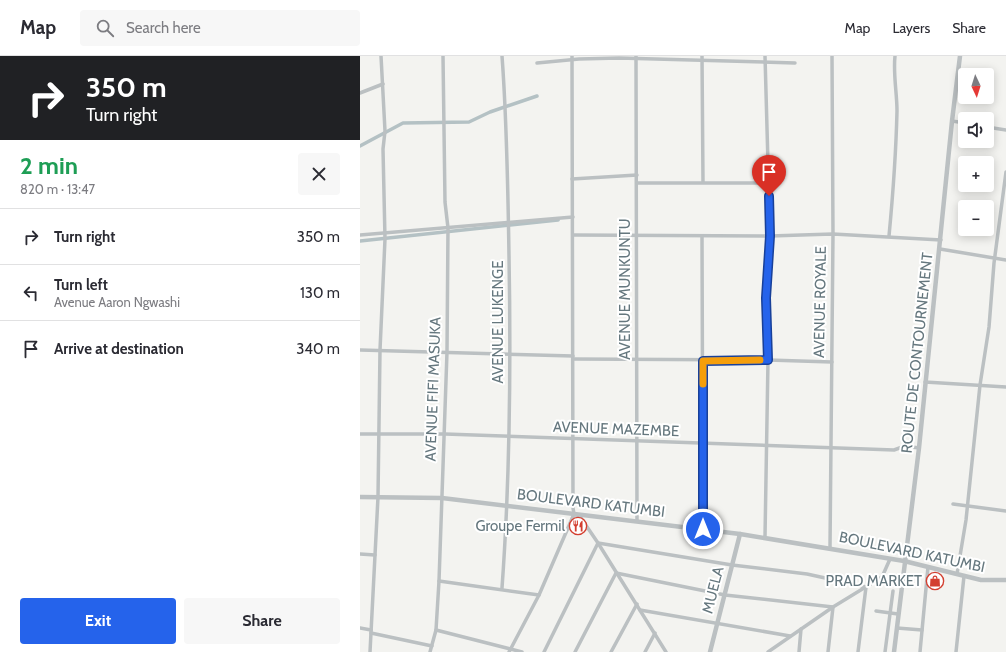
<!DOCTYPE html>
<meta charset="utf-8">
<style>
:root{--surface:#fff;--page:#f7f7f7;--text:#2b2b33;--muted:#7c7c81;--line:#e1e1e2;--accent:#2563eb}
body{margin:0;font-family:Cabin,sans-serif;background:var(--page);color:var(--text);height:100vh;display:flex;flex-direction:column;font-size:15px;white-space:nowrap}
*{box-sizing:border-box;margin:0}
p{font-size:13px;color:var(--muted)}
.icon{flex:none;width:22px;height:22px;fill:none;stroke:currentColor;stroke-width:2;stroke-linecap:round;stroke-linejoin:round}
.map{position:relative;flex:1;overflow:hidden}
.side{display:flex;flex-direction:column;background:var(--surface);width:360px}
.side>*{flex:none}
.hud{background:#202124;color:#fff;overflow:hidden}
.needle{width:26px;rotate:176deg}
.tools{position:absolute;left:598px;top:12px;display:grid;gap:8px}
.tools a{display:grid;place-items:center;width:36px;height:36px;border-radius:4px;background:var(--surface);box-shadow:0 2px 10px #0003;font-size:20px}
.pin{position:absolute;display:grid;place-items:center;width:34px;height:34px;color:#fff;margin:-41px -17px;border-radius:50% 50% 50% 0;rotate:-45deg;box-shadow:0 0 4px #0007}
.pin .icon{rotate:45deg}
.me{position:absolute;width:44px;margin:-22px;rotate:0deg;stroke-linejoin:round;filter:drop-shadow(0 0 3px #0008)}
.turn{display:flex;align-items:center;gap:14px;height:84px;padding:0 20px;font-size:18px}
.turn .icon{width:52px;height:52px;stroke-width:2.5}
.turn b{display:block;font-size:28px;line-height:34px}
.round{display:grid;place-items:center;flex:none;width:42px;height:42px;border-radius:4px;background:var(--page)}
.head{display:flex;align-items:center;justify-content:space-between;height:68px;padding:0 20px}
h1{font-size:24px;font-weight:700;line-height:30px;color:#1e9e55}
.action{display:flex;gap:8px;margin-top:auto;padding:8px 20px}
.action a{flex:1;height:46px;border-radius:4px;background:var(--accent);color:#fff;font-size:16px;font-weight:700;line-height:46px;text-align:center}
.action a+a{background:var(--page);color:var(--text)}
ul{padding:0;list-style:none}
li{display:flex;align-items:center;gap:12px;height:56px;padding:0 20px;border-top:1px solid var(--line)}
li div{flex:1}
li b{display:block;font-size:15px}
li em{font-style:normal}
header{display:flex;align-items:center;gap:24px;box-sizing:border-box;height:56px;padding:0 20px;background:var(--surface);border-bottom:1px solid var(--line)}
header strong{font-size:19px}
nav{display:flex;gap:22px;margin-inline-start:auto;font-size:14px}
.search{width:280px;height:36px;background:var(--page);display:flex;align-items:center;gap:10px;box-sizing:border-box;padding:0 14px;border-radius:4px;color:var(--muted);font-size:15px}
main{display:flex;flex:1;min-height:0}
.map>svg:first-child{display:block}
</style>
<header>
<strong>Map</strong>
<div class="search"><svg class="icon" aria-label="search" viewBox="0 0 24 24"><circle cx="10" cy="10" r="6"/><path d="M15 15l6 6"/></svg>Search here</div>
<nav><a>Map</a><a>Layers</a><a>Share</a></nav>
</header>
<main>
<section class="side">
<div class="hud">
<div class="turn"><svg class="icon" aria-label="right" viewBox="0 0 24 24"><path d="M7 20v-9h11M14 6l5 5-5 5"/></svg><div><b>350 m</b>Turn right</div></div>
</div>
<div class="head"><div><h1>2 min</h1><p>820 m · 13:47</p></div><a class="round"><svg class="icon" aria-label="close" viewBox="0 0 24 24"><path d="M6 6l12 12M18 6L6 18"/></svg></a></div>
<ul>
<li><svg class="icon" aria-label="right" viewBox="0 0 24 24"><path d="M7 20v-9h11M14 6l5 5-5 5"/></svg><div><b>Turn right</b></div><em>350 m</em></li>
<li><svg class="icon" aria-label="left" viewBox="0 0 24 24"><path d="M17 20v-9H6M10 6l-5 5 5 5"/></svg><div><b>Turn left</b><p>Avenue Aaron Ngwashi</p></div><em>130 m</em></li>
<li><svg class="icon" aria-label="arrive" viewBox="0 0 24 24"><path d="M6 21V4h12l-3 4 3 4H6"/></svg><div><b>Arrive at destination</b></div><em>340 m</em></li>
</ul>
<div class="action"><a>Exit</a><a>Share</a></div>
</section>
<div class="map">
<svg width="646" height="596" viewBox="0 0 646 596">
<rect width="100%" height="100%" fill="#f3f3f0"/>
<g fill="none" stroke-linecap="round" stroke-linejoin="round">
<g stroke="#b4c1c4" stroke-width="3.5">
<polyline points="0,90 43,67 109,66 130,56 177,40"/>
<polyline points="0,185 198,164"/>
</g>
<g stroke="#bbc0c2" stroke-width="3.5">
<polyline points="212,0 213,452 214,458"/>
<polyline points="276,0 277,465"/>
<polyline points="342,0 343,126"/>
<polyline points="405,0 410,180 405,242 408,304 405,481"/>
<polyline points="177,7 219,3 259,2 435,7"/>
<polyline points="0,37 23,28"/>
<polyline points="592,65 605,67"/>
<polyline points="627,71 646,74"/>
<polyline points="212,123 277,119"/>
<polyline points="277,127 408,127"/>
<polyline points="0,179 213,161"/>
<polyline points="213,179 410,180 473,178 581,184"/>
<polyline points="342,180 343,473"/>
<path d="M529,180C533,138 536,97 537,55C537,37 533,18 535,0"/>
<polyline points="580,193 646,204"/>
<polyline points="0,294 213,300"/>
<polyline points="213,303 408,304 472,306"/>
<polyline points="565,326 646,331"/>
<polyline points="0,378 85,378 534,394 545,390 559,392"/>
<polyline points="593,448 646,455"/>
<polyline points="216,459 221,462 238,487 306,596"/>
<polyline points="470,492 473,178 472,0"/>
<polyline points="0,498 15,499"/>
<polyline points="597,518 606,464 620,329 629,271 634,207 646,116"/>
<polyline points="79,525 179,539"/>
<path d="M142,532C150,422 151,311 149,200C148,133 147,66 142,0"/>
<polyline points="280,554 430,580"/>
<polyline points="516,555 538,558"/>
<polyline points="0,572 11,574"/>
<polyline points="537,572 562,574"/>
<polyline points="76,574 162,596"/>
<polyline points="11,577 72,590"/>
<polyline points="10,596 18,441 20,294 25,183 23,93 25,75 21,0"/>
<polyline points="70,596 76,574 79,525 87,296 88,172 85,146 83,0"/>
<polyline points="149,596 179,539 214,458"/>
<polyline points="184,596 238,487 372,509 447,518 506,531 498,596"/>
<polyline points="215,596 256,517 365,539 473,551 468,596"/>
<polyline points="251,596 277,548"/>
<polyline points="285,596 295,577"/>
<polyline points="408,596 473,551 522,521 530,503"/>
<polyline points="439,596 441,573"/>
<polyline points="525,596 533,535"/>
<polyline points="560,596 568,511"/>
<polyline points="596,596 604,520"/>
</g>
<g stroke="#bbc0c2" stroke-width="4.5">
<polyline points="0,441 82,442 380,478 544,505 621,524 646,524"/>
<polyline points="350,596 380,478"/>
<polyline points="534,596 559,392 592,65 600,0"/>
</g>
</g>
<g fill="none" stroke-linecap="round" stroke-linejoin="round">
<defs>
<polyline id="route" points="343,473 343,305 408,304 406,242 410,180 409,140"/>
</defs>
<use href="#route" stroke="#184099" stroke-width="10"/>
<use href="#route" stroke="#2563eb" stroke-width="7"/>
<polyline stroke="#f59e0b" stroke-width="7" points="343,328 343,305 400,304"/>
</g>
<defs>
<symbol id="restaurant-ring" viewBox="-11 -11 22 22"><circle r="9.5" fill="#fff" stroke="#d33f30" stroke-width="1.5"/><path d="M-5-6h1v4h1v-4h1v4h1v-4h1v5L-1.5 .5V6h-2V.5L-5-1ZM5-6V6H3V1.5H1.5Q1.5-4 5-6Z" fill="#d33f30"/></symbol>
<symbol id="shop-ring" viewBox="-11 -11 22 22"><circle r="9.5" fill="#fff" stroke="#d33f30" stroke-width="1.5"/><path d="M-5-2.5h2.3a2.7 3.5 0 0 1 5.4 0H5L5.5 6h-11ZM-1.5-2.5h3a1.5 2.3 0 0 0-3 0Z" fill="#d33f30"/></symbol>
</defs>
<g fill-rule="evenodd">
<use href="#restaurant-ring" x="208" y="460" width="20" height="20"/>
<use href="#shop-ring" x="565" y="515" width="20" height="20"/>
</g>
<g text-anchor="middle" stroke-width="4" stroke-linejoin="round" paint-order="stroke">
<g font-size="15" fill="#65777e" stroke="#fff">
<text transform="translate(265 233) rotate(-90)" y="5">AVENUE MUNKUNTU</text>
<text transform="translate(460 246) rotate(-89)" y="5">AVENUE ROYALE</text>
<text transform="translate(138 266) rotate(-90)" y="5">AVENUE LUKENGE</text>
<text transform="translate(557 297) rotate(-84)" y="5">ROUTE DE CONTOURNEMENT</text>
<text transform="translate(73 333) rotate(-88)" y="5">AVENUE FIFI MASUKA</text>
<text transform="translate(256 373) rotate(2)" y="5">AVENUE MAZEMBE</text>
<text transform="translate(231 447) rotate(7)" y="5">BOULEVARD KATUMBI</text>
<text transform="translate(552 496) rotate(12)" y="5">BOULEVARD KATUMBI</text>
<text transform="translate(353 534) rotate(-76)" y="5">MUELA</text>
</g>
<g font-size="15" fill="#65777e" stroke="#fff" text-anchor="end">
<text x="205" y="475">Groupe Fermil</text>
<text x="562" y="530">PRAD MARKET</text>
</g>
</g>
</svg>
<div class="tools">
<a><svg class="needle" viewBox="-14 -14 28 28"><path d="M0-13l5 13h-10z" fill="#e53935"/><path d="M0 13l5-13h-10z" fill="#7c7c81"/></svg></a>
<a><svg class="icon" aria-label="sound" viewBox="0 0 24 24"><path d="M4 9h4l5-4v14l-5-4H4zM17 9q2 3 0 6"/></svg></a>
<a>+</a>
<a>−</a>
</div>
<div class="pin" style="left:409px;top:140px;background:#d93025"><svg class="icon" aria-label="arrive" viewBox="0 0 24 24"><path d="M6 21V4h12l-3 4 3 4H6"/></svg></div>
<svg class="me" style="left:343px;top:473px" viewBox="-20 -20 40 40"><circle r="17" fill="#2563eb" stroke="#fff" stroke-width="3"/><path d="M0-11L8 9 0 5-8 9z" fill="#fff"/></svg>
</div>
</main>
